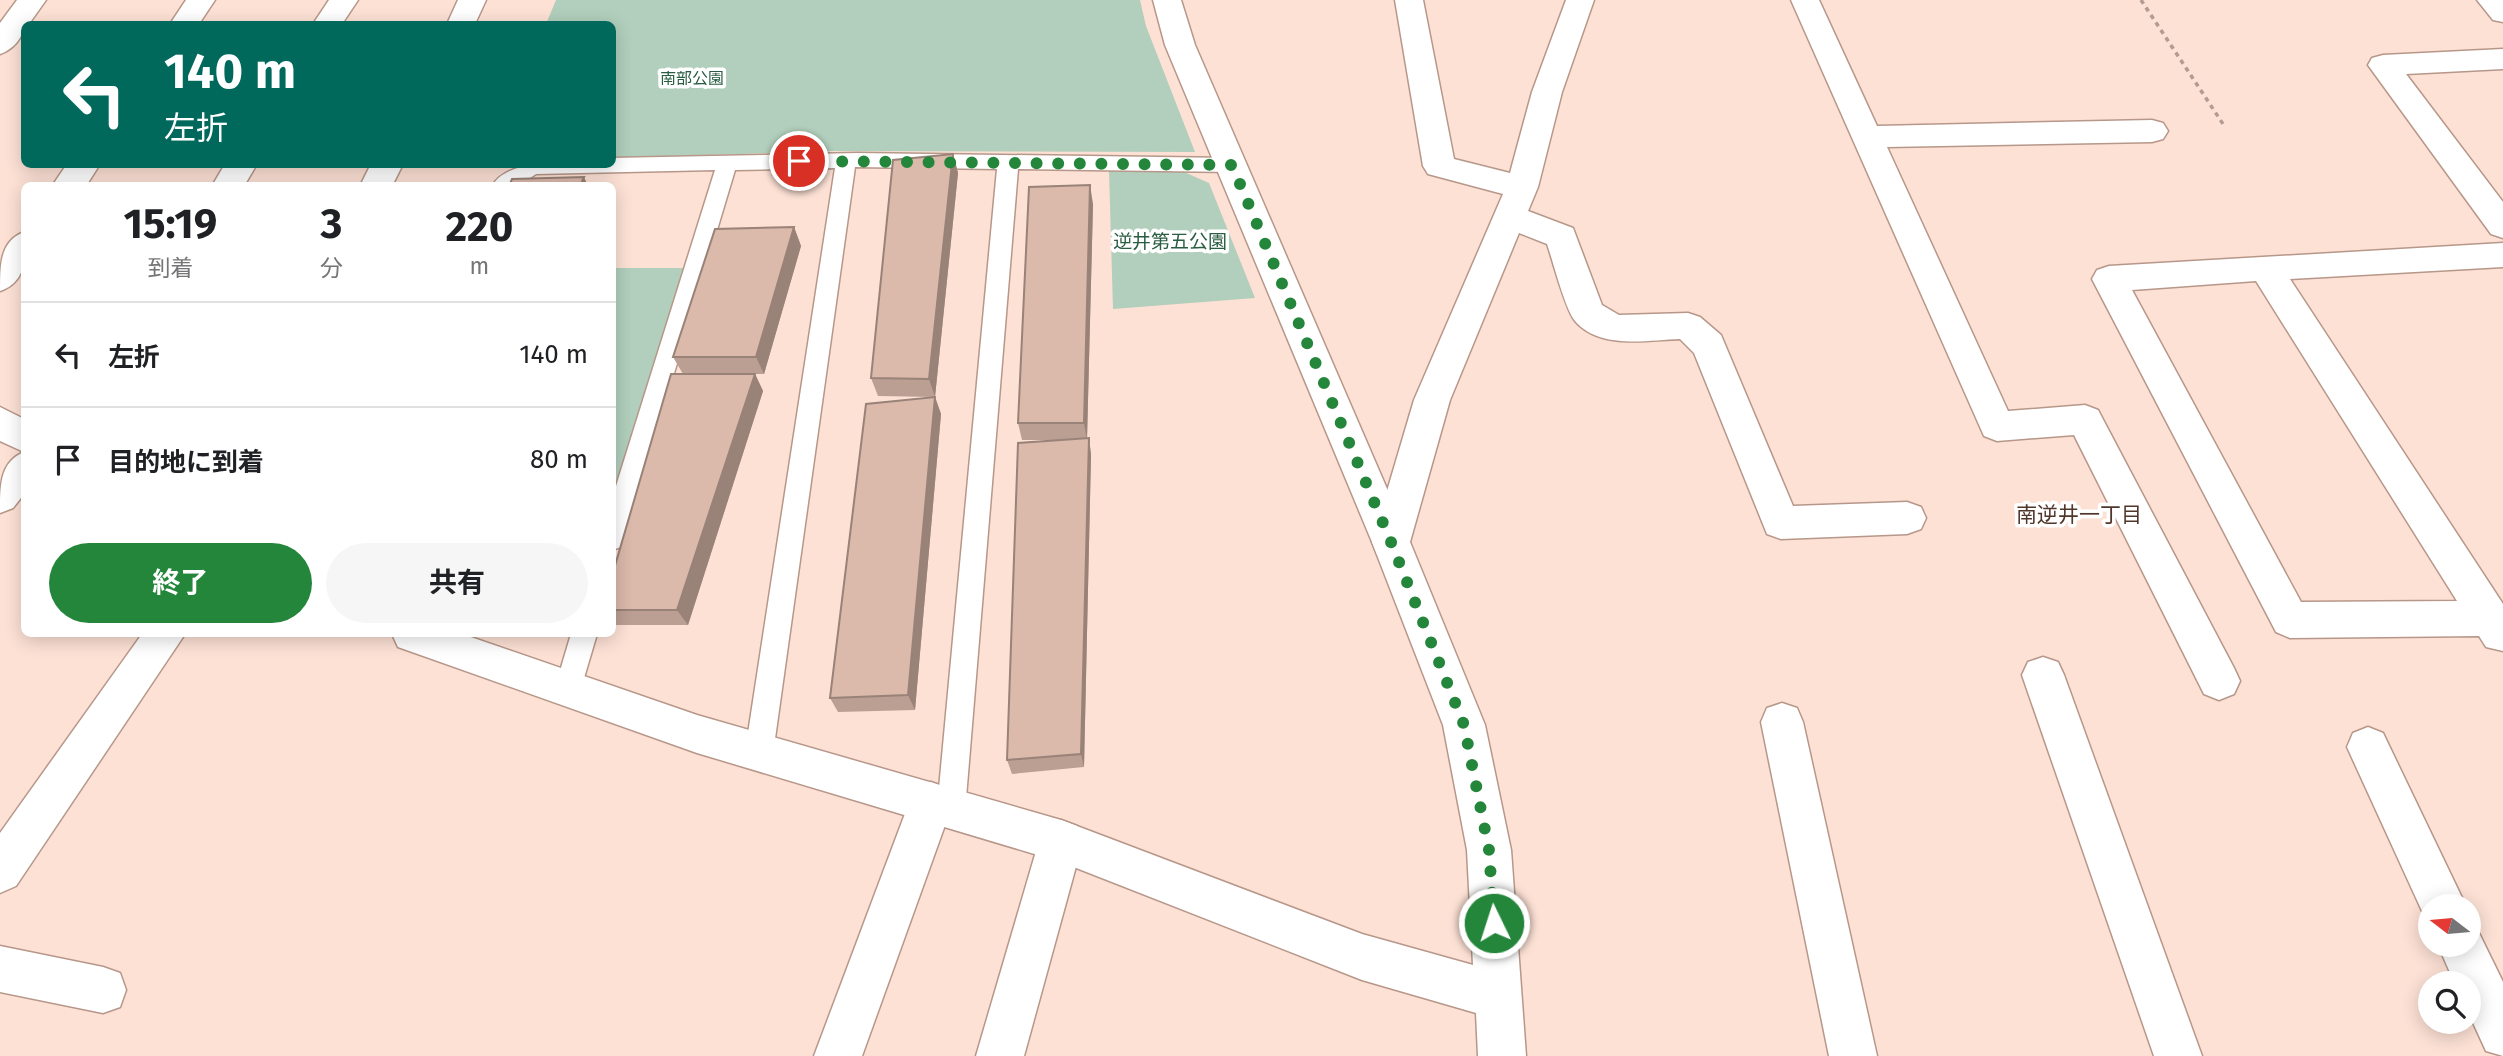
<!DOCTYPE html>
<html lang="ja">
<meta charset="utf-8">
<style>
:root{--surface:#fff;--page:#f6f6f6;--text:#202124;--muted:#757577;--line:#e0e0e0;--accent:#24863a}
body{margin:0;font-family:"Fira Sans","Noto Sans JP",sans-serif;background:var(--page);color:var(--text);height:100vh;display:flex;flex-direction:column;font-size:26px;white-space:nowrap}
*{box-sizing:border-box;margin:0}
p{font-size:23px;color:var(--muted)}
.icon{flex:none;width:38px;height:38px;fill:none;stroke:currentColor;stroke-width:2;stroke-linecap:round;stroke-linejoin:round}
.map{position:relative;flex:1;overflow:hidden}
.drawer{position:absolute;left:21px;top:182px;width:595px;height:455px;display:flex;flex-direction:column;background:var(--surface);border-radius:10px;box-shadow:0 4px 18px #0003}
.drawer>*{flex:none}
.hud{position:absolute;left:21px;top:21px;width:595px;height:147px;border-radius:10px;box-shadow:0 4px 18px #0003;background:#00695c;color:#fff;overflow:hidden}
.needle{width:46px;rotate:286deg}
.buttons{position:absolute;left:2418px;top:894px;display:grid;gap:14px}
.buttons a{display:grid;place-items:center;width:63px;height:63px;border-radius:50%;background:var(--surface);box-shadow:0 4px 18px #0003;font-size:35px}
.pin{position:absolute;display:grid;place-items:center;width:60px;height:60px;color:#fff;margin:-30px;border:4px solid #fff;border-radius:50%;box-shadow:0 2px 7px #0007}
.me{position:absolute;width:77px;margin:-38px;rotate:356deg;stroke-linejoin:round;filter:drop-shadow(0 0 5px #0008)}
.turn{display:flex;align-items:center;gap:24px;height:147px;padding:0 28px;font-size:32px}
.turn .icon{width:91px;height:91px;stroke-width:2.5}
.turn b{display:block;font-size:49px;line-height:60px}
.eta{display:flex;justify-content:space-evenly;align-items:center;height:119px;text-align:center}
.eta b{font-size:42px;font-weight:700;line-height:49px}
.cta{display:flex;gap:14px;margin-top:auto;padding:14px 28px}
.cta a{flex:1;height:80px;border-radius:42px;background:var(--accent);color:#fff;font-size:28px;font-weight:700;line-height:80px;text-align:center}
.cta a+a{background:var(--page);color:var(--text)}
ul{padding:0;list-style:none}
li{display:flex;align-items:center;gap:21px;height:105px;padding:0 28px;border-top:2px solid var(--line)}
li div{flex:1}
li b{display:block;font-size:26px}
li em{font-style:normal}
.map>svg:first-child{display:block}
</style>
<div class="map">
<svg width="2503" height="1056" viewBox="0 0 2503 1056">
<rect width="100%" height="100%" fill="#fde1d5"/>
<g fill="#b1cfbc">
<polygon points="556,0 1140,0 1146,26 1195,152 834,151 613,158 612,24 546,24"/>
<polygon points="1109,171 1184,172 1209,183 1255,298 1113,309"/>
<polygon points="612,268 686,268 612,498"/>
</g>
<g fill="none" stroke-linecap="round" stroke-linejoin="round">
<defs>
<g id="lane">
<path d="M858,153L1232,158L1239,160L1242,165L1239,170L1232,172L1018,169L965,810L961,819L951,823L941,819L937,810L997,169L855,167L773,753L769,762L759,766L749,762L745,753L835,168L735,170L624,540L621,547L612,550V499L715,170L536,174L518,186H492C511,154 580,164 612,164V158Z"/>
<polygon points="571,634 597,634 581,688 577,696 568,700 559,696 555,688"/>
</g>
<g id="street">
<path d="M17,0H46L29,24H24C24,38 12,50 0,54V23Z"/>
<polygon points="186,0 215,0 199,24 170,24"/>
<polygon points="329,0 358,0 342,24 313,24"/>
<polygon points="458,0 486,0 475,24 447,24"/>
<path d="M1395,0H1423L1454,159L1510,173L1532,92L1566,0H1594L1562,92L1538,187L1528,211L1573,228L1602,305L1619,315L1688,313L1700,317L1721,335L1793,506L1907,502L1921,507L1926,518L1921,529L1907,534L1781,539L1767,534L1694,353L1680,339C1647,340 1600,350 1575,321C1565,309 1553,261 1547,244L1519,233L1450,400L1410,542L1405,554L1391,558L1377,554L1372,542L1414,400L1503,194L1428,174L1423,166Z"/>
<polygon points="1791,0 1819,0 1877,126 2152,120 2163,123 2168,131 2163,139 2152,142 1887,147 2008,411 2085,405 2098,410 2234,668 2240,681 2234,694 2219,700 2204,694 2074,435 1997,441 1984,436"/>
<polygon points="2477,0 2503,0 2503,22 2493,20"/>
<polygon points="2503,49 2503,69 2406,74 2503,202 2503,238 2491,234 2368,65 2372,58 2383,55"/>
<polygon points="67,164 100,164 86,186 52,186"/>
<polygon points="225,164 257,164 244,186 212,186"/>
<polygon points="371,164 403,164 392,186 360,186"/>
<path d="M24,232C26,256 27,282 0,291C0,265 0,241 24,232Z"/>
<path d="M2503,243V267L2290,279L2503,604V651L2486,647L2479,636L2290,638L2276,632L2092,279L2097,270L2109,266ZM2256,281L2457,601L2301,602L2132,290Z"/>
<path d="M0,407L24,419V494L13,508L0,513C0,485 0,462 24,452L0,441Z"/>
<polygon points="2043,657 2058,662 2064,675 2202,1056 2154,1056 2022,675 2028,662"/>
<polygon points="1782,703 1797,708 1803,722 1877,1056 1829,1056 1761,722 1767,708"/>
<polygon points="2368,727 2383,733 2466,906 2431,906 2431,923 2427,922 2347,747 2353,733"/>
<polygon points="931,782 946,788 953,803 862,1056 814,1056 909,803 916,788"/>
<polygon points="1061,820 1077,826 1083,841 1024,1056 976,1056 1039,841 1045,826"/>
<polygon points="2469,925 2477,929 2503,982 2503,1056 2486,1051 2469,1014 2469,984 2455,984 2438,945 2469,945"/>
<polygon points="0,946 103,967 120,973 126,990 120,1007 103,1013 0,992"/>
</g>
<g id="secondary">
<polygon points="1153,0 1181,0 1195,45 1410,542 1485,725 1511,850 1526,1056 1478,1056 1476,1013 1362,980 1061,862 697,753 398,647 392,634 462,634 697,715 1061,820 1362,934 1473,965 1467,850 1443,725 1372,542 1165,45"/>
<polygon points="142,634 185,634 16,886 0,893 0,833"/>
</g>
</defs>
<use href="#lane" stroke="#b79789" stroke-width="3"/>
<use href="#street" stroke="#b79789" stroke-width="3"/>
<use href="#secondary" stroke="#b79789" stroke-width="3"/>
<polyline stroke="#b29b92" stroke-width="3.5" stroke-dasharray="4.5 4.5" stroke-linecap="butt" points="2141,0 2225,127"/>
<use href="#lane" fill="#fff" fill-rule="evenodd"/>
<use href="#street" fill="#fff" fill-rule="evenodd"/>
<use href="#secondary" fill="#fff" fill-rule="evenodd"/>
</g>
<g fill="#bc9f93">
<polygon points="953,154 958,173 935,397 941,414 915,710 838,712 830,698 935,397 878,396 871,378"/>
<polygon points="1093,204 1087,438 1089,438 1091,455 1084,767 1012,774 1007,760 1064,440 1022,440 1018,423"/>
<polygon points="794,227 801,246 764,374 755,374 763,391 688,625 615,625 612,623 612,576 683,374 673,357"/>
</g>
<g fill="#998278">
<polygon points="953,154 958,173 935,397 929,379"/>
<polygon points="584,177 588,186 580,186"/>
<polygon points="1090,185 1093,204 1087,440 1084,423"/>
<polygon points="794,227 801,246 764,374 756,357"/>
<polygon points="755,374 763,391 688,625 677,610"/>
<polygon points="935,397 941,414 915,710 908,695"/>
<polygon points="1089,438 1091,455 1084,767 1081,754"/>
</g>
<g fill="#dbb9ab" stroke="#998278" stroke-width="2">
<polygon points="953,154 929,379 871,378 893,160"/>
<polygon points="584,177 580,186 509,186 512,179"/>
<polygon points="1090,185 1084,423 1018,423 1029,187"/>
<polygon points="794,227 756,357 673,357 715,229"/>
<polygon points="671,374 755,374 677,610 612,610 612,576"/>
<polygon points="935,397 908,695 830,698 866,404"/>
<polygon points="1089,438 1081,754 1007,760 1018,443"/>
</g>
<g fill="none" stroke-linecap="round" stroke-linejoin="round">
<polyline stroke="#24863a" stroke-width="12" stroke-dasharray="0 21.6" points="799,161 1232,165 1391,542 1464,725 1489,850 1494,923"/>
</g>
<g text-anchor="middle" stroke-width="7" stroke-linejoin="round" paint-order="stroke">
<g font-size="16" fill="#295e42" stroke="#fff">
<text x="692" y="84">南部公園</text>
</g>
<g font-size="19" fill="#295e42" stroke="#fff">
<text x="1170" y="248">逆井第五公園</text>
</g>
<g font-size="21" fill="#51362b" stroke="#fff">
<text x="2079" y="522">南逆井一丁目</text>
</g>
</g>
</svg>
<div class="buttons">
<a><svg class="needle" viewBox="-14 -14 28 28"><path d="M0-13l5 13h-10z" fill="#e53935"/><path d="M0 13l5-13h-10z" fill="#757577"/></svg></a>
<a><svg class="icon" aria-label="search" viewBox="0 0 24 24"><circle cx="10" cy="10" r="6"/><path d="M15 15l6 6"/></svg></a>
</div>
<div class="pin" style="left:799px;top:161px;background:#d93025"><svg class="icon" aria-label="arrive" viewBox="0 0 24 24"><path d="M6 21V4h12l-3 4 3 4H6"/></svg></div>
<svg class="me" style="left:1494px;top:923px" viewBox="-20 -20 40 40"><circle r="17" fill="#24863a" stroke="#fff" stroke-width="3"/><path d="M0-11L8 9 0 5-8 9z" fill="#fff"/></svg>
<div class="hud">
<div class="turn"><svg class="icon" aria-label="left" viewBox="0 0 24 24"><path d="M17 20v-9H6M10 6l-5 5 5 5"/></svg><div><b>140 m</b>左折</div></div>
</div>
<section class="drawer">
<div class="eta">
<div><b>15:19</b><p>到着</p></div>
<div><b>3</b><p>分</p></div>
<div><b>220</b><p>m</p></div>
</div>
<ul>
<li><svg class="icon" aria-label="left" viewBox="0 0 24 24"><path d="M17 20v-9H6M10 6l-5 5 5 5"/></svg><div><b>左折</b></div><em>140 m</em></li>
<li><svg class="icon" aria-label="arrive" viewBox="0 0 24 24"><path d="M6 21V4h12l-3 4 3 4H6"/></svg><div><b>目的地に到着</b></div><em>80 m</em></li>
</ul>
<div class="cta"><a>終了</a><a>共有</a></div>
</section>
</div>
